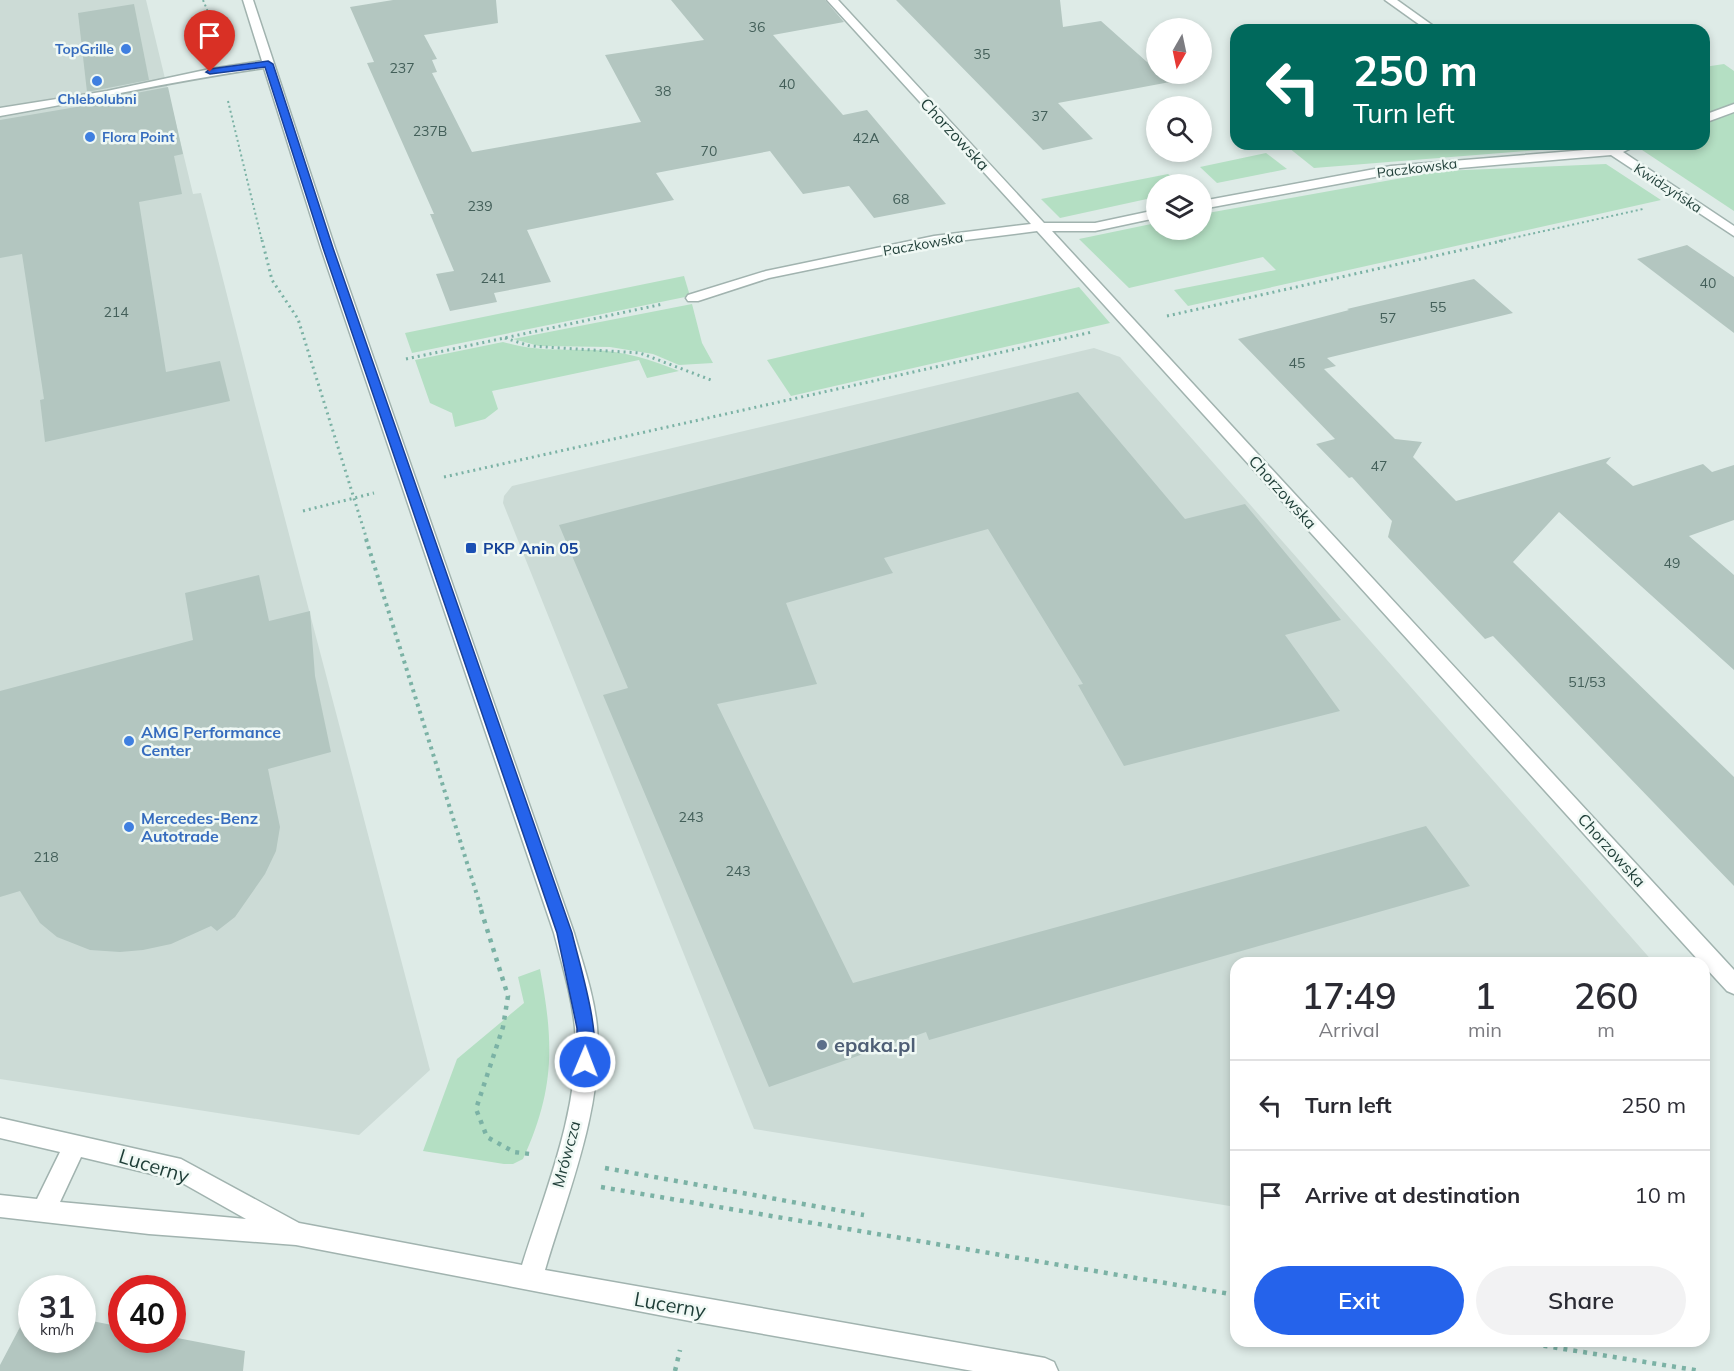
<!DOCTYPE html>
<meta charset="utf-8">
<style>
:root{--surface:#fff;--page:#f2f2f3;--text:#2b2b33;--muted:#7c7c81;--line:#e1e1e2;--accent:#2563eb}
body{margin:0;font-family:Mulish,sans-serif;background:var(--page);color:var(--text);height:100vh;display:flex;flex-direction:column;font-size:22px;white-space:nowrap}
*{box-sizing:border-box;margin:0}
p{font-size:20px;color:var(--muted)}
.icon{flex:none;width:33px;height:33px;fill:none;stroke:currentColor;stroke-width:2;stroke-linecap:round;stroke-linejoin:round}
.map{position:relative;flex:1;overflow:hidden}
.drawer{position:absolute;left:1230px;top:957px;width:480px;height:390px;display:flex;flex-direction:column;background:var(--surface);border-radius:18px;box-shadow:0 3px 9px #0003}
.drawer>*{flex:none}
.hud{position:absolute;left:1230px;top:24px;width:480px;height:126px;border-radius:18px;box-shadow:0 3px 9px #0003;background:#00695c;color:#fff;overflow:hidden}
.needle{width:39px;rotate:189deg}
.fabs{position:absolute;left:1146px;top:18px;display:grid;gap:12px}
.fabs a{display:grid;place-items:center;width:66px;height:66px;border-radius:50%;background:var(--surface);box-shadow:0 3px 9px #0003;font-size:30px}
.speed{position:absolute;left:18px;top:1275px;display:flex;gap:12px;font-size:30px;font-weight:700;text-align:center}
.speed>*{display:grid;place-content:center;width:78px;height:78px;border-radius:50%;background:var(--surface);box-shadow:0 3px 9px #0003;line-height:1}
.speed small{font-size:15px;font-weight:400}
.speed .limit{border:9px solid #d22;background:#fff;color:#111}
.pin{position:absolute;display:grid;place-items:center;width:51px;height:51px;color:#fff;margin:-62px -26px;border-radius:50% 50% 50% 0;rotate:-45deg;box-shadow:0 0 6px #0007}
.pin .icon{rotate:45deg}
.me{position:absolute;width:66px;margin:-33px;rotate:1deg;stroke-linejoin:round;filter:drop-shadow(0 0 4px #0008)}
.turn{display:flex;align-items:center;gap:21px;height:126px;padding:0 24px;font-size:27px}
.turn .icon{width:78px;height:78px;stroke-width:2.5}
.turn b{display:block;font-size:42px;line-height:51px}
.eta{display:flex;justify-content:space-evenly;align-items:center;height:102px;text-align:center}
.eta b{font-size:36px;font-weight:600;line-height:42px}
.button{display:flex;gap:12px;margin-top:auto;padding:12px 24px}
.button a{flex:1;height:69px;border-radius:36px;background:var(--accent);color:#fff;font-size:24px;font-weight:600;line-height:69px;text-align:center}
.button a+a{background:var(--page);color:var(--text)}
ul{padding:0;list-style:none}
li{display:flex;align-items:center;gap:18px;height:90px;padding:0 24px;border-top:2px solid var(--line)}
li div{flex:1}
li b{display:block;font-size:22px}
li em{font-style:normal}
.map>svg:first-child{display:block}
</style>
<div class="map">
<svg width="1734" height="1371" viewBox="0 0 1734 1371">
<rect width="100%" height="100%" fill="#deebe7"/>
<g fill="#ccdbd6">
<polygon points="0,0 146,0 193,194 201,193 255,405 430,1070 359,1135 0,1079"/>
<polygon points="1094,348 1120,357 1654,963 1236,963 1236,1207 754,1129 503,503 504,496 512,486"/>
</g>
<g fill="#b4dfc3">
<polygon points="1724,64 1734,71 1734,211 1633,144 1704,144 1704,67"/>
<polygon points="1308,144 1577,144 1578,145 1552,149 1314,168 1289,148"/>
<polygon points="1266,153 1287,169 1217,183 1200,167"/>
<polygon points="1606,164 1661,200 1188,306 1174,290 1276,270 1263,257 1129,288 1079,239 1156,223 1156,230 1202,230 1202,214 1441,171"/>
<polygon points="1168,174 1180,184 1156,184 1156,197 1060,218 1041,199"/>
<polygon points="684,276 690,296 412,353 405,333"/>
<polygon points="1079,287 1110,323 791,396 767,360"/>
<polygon points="692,304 702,343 713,363 679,365 653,354 610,347 539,346 513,339"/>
<path d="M503,342C539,352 558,349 594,350C624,351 652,360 679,371L647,378L639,360L492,391L498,409L485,419L455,427L452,413L430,403L415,360Z"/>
<path d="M540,969C554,1043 555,1089 523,1159L513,1164H504L423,1151L457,1059L524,1003L518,977Z"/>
</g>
<g fill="#b3c6c0">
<polygon points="393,0 496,0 498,23 424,35 437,59 432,60 437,72 432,73 472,152 641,122 605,55 704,40 671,0 825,0 844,22 773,35 843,115 867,110 946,204 874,218 849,186 803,194 770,151 656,173 674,200 527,230 551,282 494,293 497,302 450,311 436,274 454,271 430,214 434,214 367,63 374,62 350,7"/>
<polygon points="896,0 1060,0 1063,27 1101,21 1156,70 1156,74 1160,74 1170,82 1058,103 1093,139 1043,150"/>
<polygon points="134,4 149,80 87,92 78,13"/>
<polygon points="168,87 183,154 174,156 182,194 139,202 166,372 220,361 230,401 45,442 40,400 44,399 22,254 0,258 0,120 88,105 88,102"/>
<polygon points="1687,245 1734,277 1734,333 1637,259"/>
<polygon points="1474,279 1513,313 1327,358 1336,366 1324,369 1395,439 1422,442 1413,457 1456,501 1611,457 1606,463 1633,486 1703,464 1712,472 1734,465 1734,520 1689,536 1734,575 1734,670 1559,512 1513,562 1734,777 1734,886 1493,636 1485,639 1388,537 1392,521 1352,477 1349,478 1316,444 1335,439 1238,339 1349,310 1347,309"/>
<polygon points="1078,392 1185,519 1245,504 1341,620 1285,635 1340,711 1124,766 1078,685 1083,684 988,529 884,558 893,573 786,603 817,684 717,704 853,983 1426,826 1470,886 929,1040 926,1032 769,1087 603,695 628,688 559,525"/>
<polygon points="259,575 269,621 310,611 315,676 331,752 268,769 280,827 276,851 265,874 235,917 217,931 211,926 171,944 143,950 120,952 90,950 57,937 40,923 20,891 0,897 0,691 193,640 185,593"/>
<polygon points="28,1312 32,1313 32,1340 82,1340 82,1319 122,1327 122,1340 172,1340 172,1337 245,1351 243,1371 0,1371 0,1365"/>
</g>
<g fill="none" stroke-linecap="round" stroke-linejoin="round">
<defs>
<g id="minor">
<path d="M243,0H253L335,248L574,933C583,964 594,995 597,1027C604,1106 567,1195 545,1270L1045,1358L1054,1362L1058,1371H973L690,1321L296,1245L149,1234L0,1217V1195L37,1199L60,1152L0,1138V1118L181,1159L299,1223L522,1265C545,1192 581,1106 575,1028C572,996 562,964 554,933L321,248L264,68C176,80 88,101 0,116V108L107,91L210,69L262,61ZM81,1157L177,1180L246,1219L60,1202Z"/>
<polygon points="827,0 838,0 1044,223 1095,223 1156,210 1156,218 1095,231 1052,231 1734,970 1734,994 1727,991 1704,966 1704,963 1701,963 1037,231 934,244 769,278 698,301 688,301 686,298 688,295 766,271 934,236 1031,224"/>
<polygon points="1385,0 1397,0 1439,30 1427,30"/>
<polygon points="1734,104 1734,112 1704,123 1704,115"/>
<polygon points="1601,144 1615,146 1640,144 1623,152 1734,226 1734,236 1611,155 1391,174 1202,209 1202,201 1391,166 1598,149 1602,149"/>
</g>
</defs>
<use href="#minor" stroke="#a1b3af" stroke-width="3"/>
<g stroke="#7bb2a5" stroke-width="2" stroke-dasharray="2 3" stroke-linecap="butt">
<polyline points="203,0 220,41"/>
<polyline points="228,101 262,241"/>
<polyline points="1499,241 1643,209"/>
</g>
<g stroke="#7bb2a5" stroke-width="3" stroke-dasharray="2 4" stroke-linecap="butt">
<polyline points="262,240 272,280 298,319 367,540"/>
<polyline points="1167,316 1506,240"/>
<polyline points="505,338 530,346 640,353 711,380"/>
<polyline points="406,359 663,304"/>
<polyline points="444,477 1092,332"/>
<polyline points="303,511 374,493"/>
</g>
<polyline stroke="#7bb2a5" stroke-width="4" stroke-dasharray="3 4.5" stroke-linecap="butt" points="366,539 482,911"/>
<g stroke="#7bb2a5" stroke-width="4.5" stroke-dasharray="4 6" stroke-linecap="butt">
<polyline points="481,910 508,996 503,1027 476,1109 487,1137 514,1152 530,1154"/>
<polyline points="605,1168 864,1215"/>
<polyline points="601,1187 1236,1295"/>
<polyline points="1514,1341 1701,1371"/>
<polyline points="675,1371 680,1350"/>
</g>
<use href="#minor" fill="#fff" fill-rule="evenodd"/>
</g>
<path fill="#2563eb" stroke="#184099" stroke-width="1.5" d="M268,61L273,64L333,248L572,933C579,963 604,1041 591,1068L585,1070L579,1068L577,1062V1028L557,933L323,248L265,67L210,74L206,72L210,69Z"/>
<g fill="#3f7fe0" stroke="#eff8f4" stroke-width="2">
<circle cx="126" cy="49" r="6"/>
<circle cx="97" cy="81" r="6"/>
<circle cx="90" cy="137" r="6"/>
<circle cx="129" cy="741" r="6"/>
<circle cx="129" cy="827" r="6"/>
</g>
<rect fill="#1a4fb4" stroke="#eff8f4" stroke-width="2" x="465" y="542" width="12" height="12" rx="3"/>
<circle fill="#5c6f8a" stroke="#eff8f4" stroke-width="2" cx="822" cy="1045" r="6"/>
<g text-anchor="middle" stroke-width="5" stroke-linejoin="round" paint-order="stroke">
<g font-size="14" fill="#435f59">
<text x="757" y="32">36</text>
<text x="982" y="59">35</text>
<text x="402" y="73">237</text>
<text x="787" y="89">40</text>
<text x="663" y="96">38</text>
<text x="1040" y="121">37</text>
<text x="430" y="136">237B</text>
<text x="866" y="143">42A</text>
<text x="709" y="156">70</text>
<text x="901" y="204">68</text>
<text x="480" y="211">239</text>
<text x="493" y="283">241</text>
<text x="1708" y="288">40</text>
<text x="1438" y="312">55</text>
<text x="116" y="317">214</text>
<text x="1388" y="323">57</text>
<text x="1297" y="368">45</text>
<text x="1379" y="471">47</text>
<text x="1672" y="568">49</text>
<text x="1587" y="687">51/53</text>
<text x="691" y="822">243</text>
<text x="46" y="862">218</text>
<text x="738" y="876">243</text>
</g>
<g font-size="14" font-weight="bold" fill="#366cbe" stroke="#eff8f4" text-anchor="end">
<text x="114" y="54">TopGrille</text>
<text x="97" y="104" text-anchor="middle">Chlebolubni</text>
<text x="102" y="142" text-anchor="start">Flora Point</text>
</g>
<g font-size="14" fill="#1e3d37" stroke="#eff8f4">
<text transform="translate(1417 168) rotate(-7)" y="5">Paczkowska</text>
<text transform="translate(1668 188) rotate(33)" y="5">Kwidzyńska</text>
<text transform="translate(923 244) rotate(-10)" y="5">Paczkowska</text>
</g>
<g font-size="16" fill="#1e3d37" stroke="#eff8f4">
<text transform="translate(955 134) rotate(47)" y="6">Chorzowska</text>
<text transform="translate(1283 492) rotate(48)" y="6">Chorzowska</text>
<text transform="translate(1612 850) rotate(48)" y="6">Chorzowska</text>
<text transform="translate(566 1154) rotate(-75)" y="6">Mrówcza</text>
</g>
<g font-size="16" font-weight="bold" fill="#164399" stroke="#eff8f4" text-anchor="start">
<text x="483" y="554">PKP Anin 05</text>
</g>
<g font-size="16" font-weight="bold" fill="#366cbe" stroke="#eff8f4" text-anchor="start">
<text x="141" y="738">AMG Performance<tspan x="141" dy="18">Center</tspan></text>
<text x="141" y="824">Mercedes-Benz<tspan x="141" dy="18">Autotrade</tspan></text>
</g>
<g font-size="20" font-weight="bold" fill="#4e5e75" stroke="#eff8f4" text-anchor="start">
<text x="834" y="1052">epaka.pl</text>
</g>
<g font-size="20" fill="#1e3d37" stroke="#eff8f4">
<text transform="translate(154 1166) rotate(17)" y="7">Lucerny</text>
<text transform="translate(670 1305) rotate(10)" y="7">Lucerny</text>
</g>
</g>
</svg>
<div class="fabs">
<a><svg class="needle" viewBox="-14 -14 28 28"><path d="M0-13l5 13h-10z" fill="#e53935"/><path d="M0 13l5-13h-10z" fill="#7c7c81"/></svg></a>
<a><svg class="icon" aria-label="search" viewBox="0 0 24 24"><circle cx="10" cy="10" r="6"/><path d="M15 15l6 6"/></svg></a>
<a><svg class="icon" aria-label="layers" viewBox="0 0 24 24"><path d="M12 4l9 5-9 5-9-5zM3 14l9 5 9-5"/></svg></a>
</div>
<div class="speed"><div>31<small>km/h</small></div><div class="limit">40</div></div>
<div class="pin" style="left:210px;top:72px;background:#d93025"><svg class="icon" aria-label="arrive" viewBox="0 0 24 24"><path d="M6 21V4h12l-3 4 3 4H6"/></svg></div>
<svg class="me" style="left:585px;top:1062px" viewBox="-20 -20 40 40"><circle r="17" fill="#2563eb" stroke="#fff" stroke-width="3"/><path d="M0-11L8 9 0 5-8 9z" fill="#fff"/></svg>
<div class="hud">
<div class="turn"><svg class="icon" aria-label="left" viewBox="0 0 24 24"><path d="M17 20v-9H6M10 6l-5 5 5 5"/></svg><div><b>250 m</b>Turn left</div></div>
</div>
<section class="drawer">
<div class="eta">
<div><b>17:49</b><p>Arrival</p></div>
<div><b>1</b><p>min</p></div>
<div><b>260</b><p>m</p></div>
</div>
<ul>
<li><svg class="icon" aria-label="left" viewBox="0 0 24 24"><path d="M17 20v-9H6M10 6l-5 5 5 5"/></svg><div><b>Turn left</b></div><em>250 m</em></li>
<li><svg class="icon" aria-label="arrive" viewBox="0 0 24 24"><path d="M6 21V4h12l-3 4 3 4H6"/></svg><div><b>Arrive at destination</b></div><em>10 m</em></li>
</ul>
<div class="button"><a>Exit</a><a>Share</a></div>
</section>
</div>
